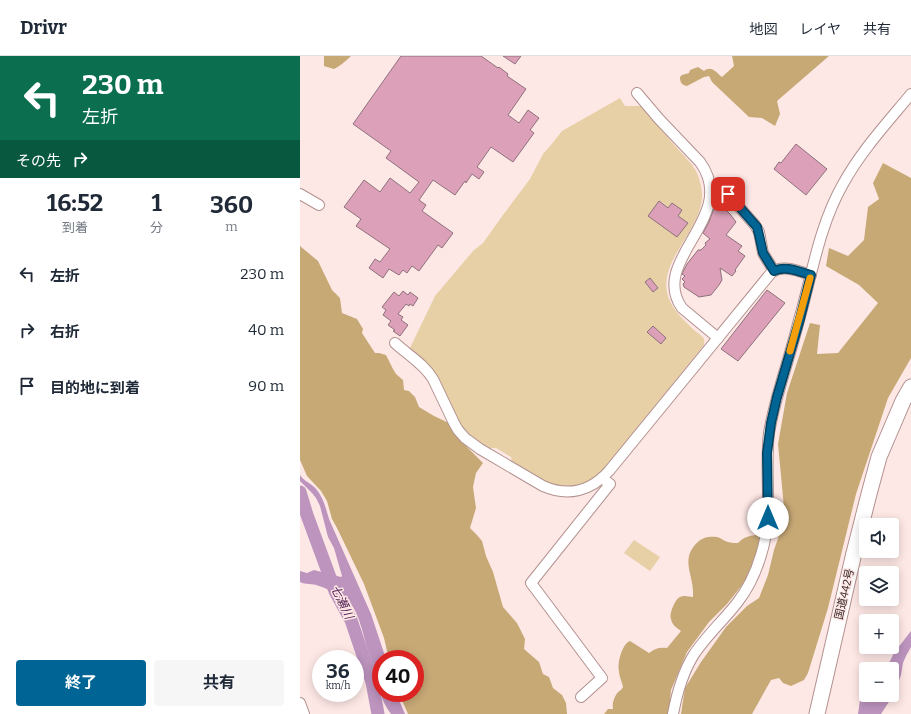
<!DOCTYPE html>
<html lang="ja">
<meta charset="utf-8">
<style>
:root{--surface:#fff;--page:#f6f6f7;--text:#1f2937;--muted:#747a83;--line:#e0e1e3;--accent:#006594}
body{margin:0;font-family:Bitter,"Noto Sans JP",serif;background:var(--page);color:var(--text);height:100vh;display:flex;flex-direction:column;font-size:15px;white-space:nowrap}
*{box-sizing:border-box;margin:0}
p{font-size:13px;color:var(--muted)}
.icon{flex:none;width:22px;height:22px;fill:none;stroke:currentColor;stroke-width:2;stroke-linecap:round;stroke-linejoin:round}
.map{position:relative;flex:1;overflow:hidden}
.side{display:flex;flex-direction:column;background:var(--surface);width:300px}
.side>*{flex:none}
.top-card{background:#0b6e4f;color:#fff;overflow:hidden}
.tools{position:absolute;left:559px;top:462px;display:grid;gap:8px}
.tools a{display:grid;place-items:center;width:40px;height:40px;border-radius:4px;background:var(--surface);box-shadow:0 2px 10px #0003;font-size:20px}
.speed{position:absolute;left:12px;top:594px;display:flex;gap:8px;font-size:20px;font-weight:700;text-align:center}
.speed>*{display:grid;place-content:center;width:52px;height:52px;border-radius:50%;background:var(--surface);box-shadow:0 2px 10px #0003;line-height:1}
.speed small{font-size:10px;font-weight:400}
.speed .limit{border:6px solid #d22;background:#fff;color:#111}
.pin{position:absolute;display:grid;place-items:center;width:34px;height:34px;color:#fff;margin:-17px;border-radius:8px;box-shadow:0 2px 6px #0006}
.me{position:absolute;width:44px;margin:-22px;rotate:0deg;stroke-linejoin:round;filter:drop-shadow(0 0 3px #0008)}
.turn{display:flex;align-items:center;gap:14px;height:84px;padding:0 16px;font-size:18px}
.turn .icon{width:52px;height:52px;stroke-width:2.5}
.turn b{display:block;font-size:28px;line-height:34px}
.then{display:flex;align-items:center;height:38px;padding:0 16px;background:#0003;gap:8px;font-size:15px}
.eta{display:flex;justify-content:space-evenly;align-items:center;height:68px;text-align:center}
.eta b{font-size:24px;font-weight:700;line-height:28px}
.primary-button{display:flex;gap:8px;margin-top:auto;padding:8px 16px}
.primary-button a{flex:1;height:46px;border-radius:4px;background:var(--accent);color:#fff;font-size:16px;font-weight:700;line-height:46px;text-align:center}
.primary-button a+a{background:var(--page);color:var(--text)}
ul{padding:0;list-style:none}
li{display:flex;align-items:center;gap:12px;height:56px;padding:0 16px}
li div{flex:1}
li b{display:block;font-size:15px}
li em{font-style:normal}
header{display:flex;align-items:center;gap:24px;box-sizing:border-box;height:56px;padding:0 20px;background:var(--surface);border-bottom:1px solid var(--line)}
header strong{font-size:19px}
nav{display:flex;gap:22px;margin-inline-start:auto;font-size:14px}
main{display:flex;flex:1;min-height:0}
.map>svg:first-child{display:block}
</style>
<header>
<strong>Drivr</strong>
<nav><a>地図</a><a>レイヤ</a><a>共有</a></nav>
</header>
<main>
<section class="side">
<div class="top-card">
<div class="turn"><svg class="icon" aria-label="left" viewBox="0 0 24 24"><path d="M17 20v-9H6M10 6l-5 5 5 5"/></svg><div><b>230 m</b>左折</div></div>
<div class="then">その先<svg class="icon" aria-label="right" viewBox="0 0 24 24"><path d="M7 20v-9h11M14 6l5 5-5 5"/></svg></div>
</div>
<div class="eta">
<div><b>16:52</b><p>到着</p></div>
<div><b>1</b><p>分</p></div>
<div><b>360</b><p>m</p></div>
</div>
<ul>
<li><svg class="icon" aria-label="left" viewBox="0 0 24 24"><path d="M17 20v-9H6M10 6l-5 5 5 5"/></svg><div><b>左折</b></div><em>230 m</em></li>
<li><svg class="icon" aria-label="right" viewBox="0 0 24 24"><path d="M7 20v-9h11M14 6l5 5-5 5"/></svg><div><b>右折</b></div><em>40 m</em></li>
<li><svg class="icon" aria-label="arrive" viewBox="0 0 24 24"><path d="M6 21V4h12l-3 4 3 4H6"/></svg><div><b>目的地に到着</b></div><em>90 m</em></li>
</ul>
<div class="primary-button"><a>終了</a><a>共有</a></div>
</section>
<div class="map">
<svg width="611" height="658" viewBox="0 0 611 658">
<rect width="100%" height="100%" fill="#fee8e6"/>
<g fill="#e7cfa6">
<path d="M320,42L325,50H341C353,64 364,77 376,91C383,99 391,106 396,115C399,121 402,131 402,138C403,157 388,178 379,193C371,206 364,221 367,236C370,252 382,262 393,273C396,276 402,279 404,283C405,285 404,287 404,289L303,414L294,424L278,431L250,429L212,408L211,401L196,392H187L173,383L165,375L109,294L135,240L173,195L183,187L203,159L230,123L243,98L251,89L262,75Z"/>
<polygon points="334,484 360,501 350,515 324,497"/>
</g>
<g fill="#c7a976">
<path d="M24,0H51C46,5 40,10 34,13L24,10Z"/>
<path d="M432,0H529L477,45L480,58L475,70L462,62L449,61L412,26L409,20L404,21L387,30C382,29 380,27 380,21L382,19L389,17L390,14L398,11L404,15C411,9 416,16 422,21L434,10Z"/>
<polygon points="583,107 611,122 611,302 588,342 556,438 528,552 508,617 504,624 491,630 483,627 479,622 471,624 452,658 381,658 385,632 401,606 426,571 447,550 459,542 468,519 474,494 485,462 478,388 487,337 510,267 520,269 517,298 538,297 578,247 559,229 526,210 529,192 548,200 564,184 568,151 579,143 573,127"/>
<polygon points="0,190 18,205 32,234 40,242 42,257 57,263 63,273 62,277 75,297 79,297 86,299 93,313 96,318 103,324 104,334 109,335 115,341 119,351 134,360 151,368 161,378 167,391 183,407 176,417 173,431 176,452 170,472 177,479 182,485 186,500 193,516 203,551 217,567 225,583 224,593 239,606 243,618 249,621 253,632 262,639 266,647 267,658 108,658 99,637 115,637 115,603 89,603 84,582 64,528 37,472 32,463 27,445 21,435 7,420 0,404"/>
<path d="M456,479L461,483L456,502L446,524L427,548L409,566L387,596L371,634L369,658H304L308,653H313C312,647 314,641 318,636C320,635 322,633 323,631C322,626 319,620 319,615C317,607 322,588 330,585L349,597C355,592 360,591 367,592L381,575C377,572 372,569 371,563C369,558 375,543 380,541C384,539 389,541 393,541C395,519 378,503 399,485C403,481 411,480 417,481C421,482 424,485 428,486C431,487 435,487 438,487C444,481 448,480 456,479Z"/>
</g>
<g fill="#bc94be">
<path d="M0,419C3,424 8,426 13,430C23,439 25,450 29,463L71,558L86,603H81V637H96L105,658H91C80,643 78,630 74,612C70,601 66,589 63,577C60,566 56,553 48,544C38,539 29,533 19,530C12,527 6,529 0,526V515L7,517L14,514L41,521L42,520L34,492L28,481L20,450L16,442L12,437L0,425Z"/>
<polygon points="611,575 611,591 606,600 603,607 601,619 594,638 581,658 558,658 560,644 566,632 566,639 592,639 592,613 586,613 594,597"/>
</g>
<g fill="none" stroke-linecap="round" stroke-linejoin="round">
<polyline stroke="#bc94be" stroke-width="13" points="0,436 7,459 35,535 51,564 72,626 78,658"/>
</g>
<g fill="#dca1b8" stroke="#8e717c">
<polygon points="101,0 181,0 198,12 199,11 208,18 207,20 226,33 208,59 219,67 228,54 239,62 230,74 234,77 213,106 191,91 177,111 184,116 179,123 172,118 166,127 165,125 155,139 133,124 119,144 126,149 122,155 153,177 142,192 138,189 119,215 112,210 107,217 103,214 99,219 89,213 83,222 69,212 75,203 80,206 90,193 56,170 61,163 44,151 64,124 80,136 90,122 110,137 119,126 86,102 91,95 53,68"/>
<polygon points="203,0 221,0 215,8"/>
<polygon points="496,88 527,113 506,139 474,113 479,106 481,107"/>
<polygon points="359,145 368,152 372,147 382,154 378,160 388,167 377,181 348,160"/>
<polygon points="419,147 430,158 436,166 426,179 442,190 438,195 445,200 435,214 436,215 432,220 420,212 422,224 419,229 411,239 399,241 384,231 383,228 385,226 382,223 385,220 382,218 387,208 398,194 401,194 406,189 405,187 410,183 403,177 409,166 413,155"/>
<polygon points="350,222 358,232 353,236 345,226"/>
<polygon points="467,234 485,247 438,305 421,293"/>
<polygon points="103,235 108,239 110,236 118,242 113,250 110,248 109,250 106,248 98,258 103,261 101,264 108,269 100,280 93,275 95,274 88,269 91,265 83,259 86,254 82,251 94,236 99,240"/>
<polygon points="353,270 366,282 361,288 347,276"/>
</g>
<g fill="none" stroke-linecap="round" stroke-linejoin="round">
<defs>
<g id="minor">
<path d="M337,37L359,63L400,106C440,161 348,204 382,252L418,282"/>
<polyline points="419,128 455,169 459,176 463,197 474,215"/>
<polyline points="0,138 19,149"/>
<path d="M95,287C108,299 124,308 133,323L154,367L158,374L165,382L180,393L243,430C268,441 291,435 309,415L471,217C483,208 498,215 511,219"/>
<polyline points="281,641 302,622 231,527 310,428 302,422"/>
<polyline points="0,647 4,658"/>
<path d="M373,658C377,637 382,618 393,600C405,581 423,565 437,547C448,533 456,516 461,499C474,459 464,417 469,377C472,359 477,341 482,324C488,304 494,284 499,264C512,219 519,170 543,128C561,95 587,67 611,38"/>
</g>
<polyline id="highway" points="517,658 554,497 569,438 579,401 603,345 611,331"/>
</defs>
<use href="#minor" stroke="#b2918f" stroke-width="12"/>
<use href="#highway" stroke="#b2918f" stroke-width="17"/>
<use href="#minor" stroke="#fff" stroke-width="10"/>
<use href="#highway" stroke="#fff" stroke-width="15"/>
</g>
<g fill="none" stroke-linecap="round" stroke-linejoin="round">
<defs>
<path id="route" d="M428,138L457,171L459,179L463,197L474,215C485,209 500,216 511,219L500,263L477,341L471,367L467,397L468,462"/>
</defs>
<use href="#route" stroke="#004260" stroke-width="10"/>
<use href="#route" stroke="#006594" stroke-width="7"/>
<polyline stroke="#f59e0b" stroke-width="7" points="490,295 510,222"/>
</g>
<g text-anchor="middle" stroke-width="3" stroke-linejoin="round" paint-order="stroke">
<g font-size="11" fill="#322524" stroke="#fee8e6">
<text transform="translate(544 538) rotate(-77)" y="4">国道442号</text>
</g>
<g font-size="12" font-style="italic" fill="#532156" stroke="#fee8e6">
<text transform="translate(42 546) rotate(64)" y="4">七瀬川</text>
</g>
</g>
</svg>
<div class="tools">
<a><svg class="icon" aria-label="sound" viewBox="0 0 24 24"><path d="M4 9h4l5-4v14l-5-4H4zM17 9q2 3 0 6"/></svg></a>
<a><svg class="icon" aria-label="layers" viewBox="0 0 24 24"><path d="M12 4l9 5-9 5-9-5zM3 14l9 5 9-5"/></svg></a>
<a>+</a>
<a>−</a>
</div>
<div class="speed"><div>36<small>km/h</small></div><div class="limit">40</div></div>
<div class="pin" style="left:428px;top:138px;background:#d93025"><svg class="icon" aria-label="arrive" viewBox="0 0 24 24"><path d="M6 21V4h12l-3 4 3 4H6"/></svg></div>
<svg class="me" style="left:468px;top:462px" viewBox="-20 -20 40 40"><circle r="19" fill="#fff"/><path d="M0-13L10 11 0 6-10 11z" fill="#006594"/></svg>
</div>
</main>
